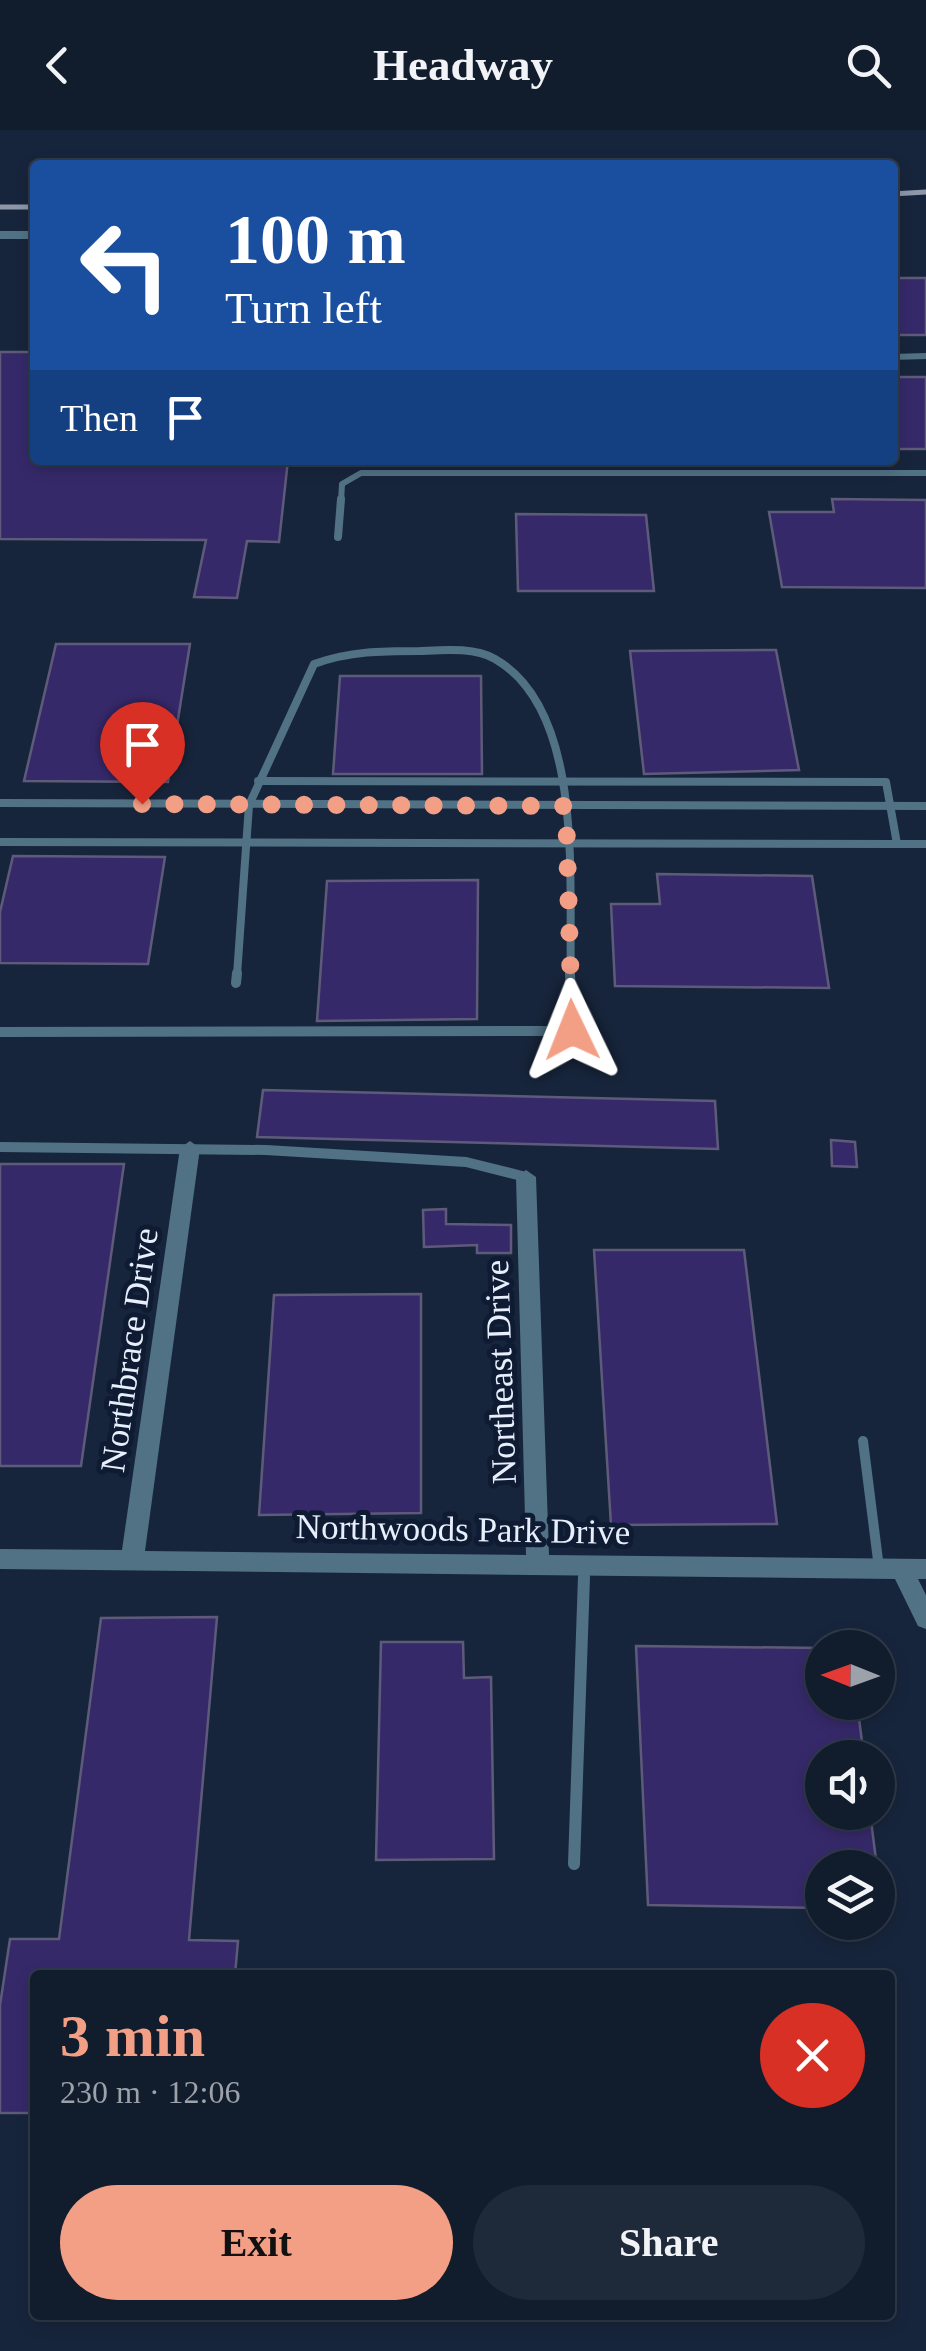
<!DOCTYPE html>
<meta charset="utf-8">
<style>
:root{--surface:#111c2d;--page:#1e2939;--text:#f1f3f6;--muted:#9ca1aa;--line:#303a49;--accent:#f39f86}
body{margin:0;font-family:"Times New Roman",serif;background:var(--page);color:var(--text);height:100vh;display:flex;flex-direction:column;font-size:38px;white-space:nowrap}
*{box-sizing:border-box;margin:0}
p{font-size:32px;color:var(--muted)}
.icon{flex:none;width:55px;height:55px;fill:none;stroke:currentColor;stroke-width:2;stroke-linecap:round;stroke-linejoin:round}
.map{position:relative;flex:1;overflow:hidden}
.panel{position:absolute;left:30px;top:1840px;width:865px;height:350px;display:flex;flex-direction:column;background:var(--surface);border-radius:10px;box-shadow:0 5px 15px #0003,0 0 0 2px var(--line)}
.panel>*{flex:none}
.guide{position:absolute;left:30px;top:30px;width:868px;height:305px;border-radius:10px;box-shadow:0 5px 15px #0003,0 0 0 2px var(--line);background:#1a4fa0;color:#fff;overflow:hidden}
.needle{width:65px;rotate:271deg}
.controls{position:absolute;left:805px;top:1500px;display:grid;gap:20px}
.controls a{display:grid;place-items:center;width:90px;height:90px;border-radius:50%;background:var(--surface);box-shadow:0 5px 15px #0003,0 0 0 2px var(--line);font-size:50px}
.pin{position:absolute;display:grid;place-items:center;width:85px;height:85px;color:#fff;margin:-102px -42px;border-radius:50% 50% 50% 0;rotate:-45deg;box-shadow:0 0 10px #0007}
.pin .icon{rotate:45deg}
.me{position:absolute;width:110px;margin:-55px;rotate:358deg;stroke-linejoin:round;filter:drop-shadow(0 0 8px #0008)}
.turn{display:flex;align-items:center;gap:35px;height:210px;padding:0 30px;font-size:45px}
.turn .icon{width:130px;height:130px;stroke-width:2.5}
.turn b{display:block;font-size:70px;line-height:85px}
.then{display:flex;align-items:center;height:95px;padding:0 30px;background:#0003;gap:20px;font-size:38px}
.round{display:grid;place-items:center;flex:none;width:105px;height:105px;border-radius:52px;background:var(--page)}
.headline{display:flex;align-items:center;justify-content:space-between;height:170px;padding:0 30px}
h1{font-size:60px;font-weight:700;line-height:75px;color:var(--accent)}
.cta{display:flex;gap:20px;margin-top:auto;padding:20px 30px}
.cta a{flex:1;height:115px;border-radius:60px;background:var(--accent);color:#111;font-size:40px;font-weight:700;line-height:115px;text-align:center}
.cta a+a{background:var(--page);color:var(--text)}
header{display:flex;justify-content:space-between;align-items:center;height:130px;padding:0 30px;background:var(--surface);font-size:45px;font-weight:700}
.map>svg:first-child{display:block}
</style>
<header><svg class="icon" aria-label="back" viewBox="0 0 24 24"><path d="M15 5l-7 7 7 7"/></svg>Headway<svg class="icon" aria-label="search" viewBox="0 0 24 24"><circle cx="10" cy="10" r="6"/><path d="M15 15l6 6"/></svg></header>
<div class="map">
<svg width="926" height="2221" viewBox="0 0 926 2221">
<rect width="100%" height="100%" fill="#17253c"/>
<g fill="#36296a" stroke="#5e5b7a" stroke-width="2.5">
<rect x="892" y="148" width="34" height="57"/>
<polygon points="0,222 35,222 35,330 288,330 279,412 247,411 237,468 194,467 206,410 0,409"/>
<rect x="892" y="247" width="34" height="72"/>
<polygon points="832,369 926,370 926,458 782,457 769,382 834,382"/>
<polygon points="516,384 646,385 654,461 518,461"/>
<polygon points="56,514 190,514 168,652 24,651"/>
<polygon points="776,520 799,640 644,644 630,521"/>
<polygon points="340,546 481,546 482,644 333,644"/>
<polygon points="13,726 165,727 148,834 0,833 0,782"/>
<polygon points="657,744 812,746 829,858 615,856 611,774 660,774"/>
<polygon points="478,750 477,889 317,891 327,751"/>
<polygon points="263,960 715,971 718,1019 257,1007"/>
<polygon points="831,1010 855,1012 857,1037 832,1036"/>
<polygon points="0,1034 124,1034 81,1336 0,1336"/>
<polygon points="446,1079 446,1094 511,1095 511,1123 477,1123 477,1115 424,1117 423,1080"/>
<polygon points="594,1120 744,1120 777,1394 611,1395"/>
<polygon points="421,1164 421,1383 259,1385 274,1165"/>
<polygon points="217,1487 189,1810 238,1811 235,1845 35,1845 35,1983 0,1983 0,1875 10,1809 59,1809 101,1488"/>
<polygon points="381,1512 463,1512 464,1548 491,1547 494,1729 376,1730"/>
<polygon points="636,1516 822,1518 822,1572 857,1572 864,1628 822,1628 822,1682 870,1682 877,1738 822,1738 822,1778 648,1775"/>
</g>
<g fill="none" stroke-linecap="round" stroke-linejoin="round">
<g stroke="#517285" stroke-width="6">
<polyline points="892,227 926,226"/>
<polyline points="341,372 342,354 361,343 926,343"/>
</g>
<g stroke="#517285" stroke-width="8">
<polyline points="338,407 341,369"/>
<polyline points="258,651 886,652 897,714 926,714"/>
<polyline points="0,673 926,676"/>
<polyline points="0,712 897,714"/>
<path d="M237,845L249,675L314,534C350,521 382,521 420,521C443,520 474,517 495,529C586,581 568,755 571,845"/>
</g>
<g stroke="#517285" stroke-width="10">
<polyline points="236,853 237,843"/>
<polyline points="0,902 572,901 570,843"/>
<polyline points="0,1017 266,1020 466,1032 526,1047"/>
<polyline points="863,1311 879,1438"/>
<polyline points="584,1450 584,1435"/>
</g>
<polyline stroke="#517285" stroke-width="12" points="574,1734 584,1447"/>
<g fill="#517285" fill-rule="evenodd">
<rect x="0" y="101" width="35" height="8"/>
<polygon points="190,1011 200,1018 145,1421 526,1425 516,1047 526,1040 536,1047 549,1425 926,1429 926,1449 918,1449 926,1465 926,1499 918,1496 895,1449 0,1439 0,1419 122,1420 180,1018"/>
</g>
<g stroke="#8d97a9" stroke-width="5">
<polyline points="892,64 926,62"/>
<polyline points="0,77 35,77"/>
</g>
</g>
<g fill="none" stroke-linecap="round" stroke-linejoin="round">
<polyline stroke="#f39f86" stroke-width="18" stroke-dasharray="0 32.4" points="142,674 566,676 572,900"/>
</g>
<g text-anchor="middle" stroke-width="10" stroke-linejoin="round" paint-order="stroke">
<g font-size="35" fill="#e7effc" stroke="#0e1b32">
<text transform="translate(129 1220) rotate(-82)" y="12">Northbrace Drive</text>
<text transform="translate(500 1242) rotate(-92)" y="12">Northeast Drive</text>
<text transform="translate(463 1399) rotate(1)" y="12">Northwoods Park Drive</text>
</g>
</g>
</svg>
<div class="controls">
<a><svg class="needle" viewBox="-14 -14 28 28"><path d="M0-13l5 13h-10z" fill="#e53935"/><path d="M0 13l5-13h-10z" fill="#9ca1aa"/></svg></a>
<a><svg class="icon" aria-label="sound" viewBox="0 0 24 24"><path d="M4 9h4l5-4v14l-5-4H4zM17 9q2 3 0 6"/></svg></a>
<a><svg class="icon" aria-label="layers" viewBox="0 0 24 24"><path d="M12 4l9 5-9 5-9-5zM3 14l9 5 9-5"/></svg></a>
</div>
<div class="pin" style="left:142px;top:674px;background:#d93025"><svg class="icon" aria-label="arrive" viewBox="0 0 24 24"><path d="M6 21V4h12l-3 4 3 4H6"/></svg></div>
<svg class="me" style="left:572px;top:900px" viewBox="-20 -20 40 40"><path d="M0-17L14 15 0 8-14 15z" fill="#f39f86" stroke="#fff" stroke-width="4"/></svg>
<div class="guide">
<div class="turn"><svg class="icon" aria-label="left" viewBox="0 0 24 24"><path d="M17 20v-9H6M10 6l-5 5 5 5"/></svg><div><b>100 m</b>Turn left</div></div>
<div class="then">Then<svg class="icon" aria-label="arrive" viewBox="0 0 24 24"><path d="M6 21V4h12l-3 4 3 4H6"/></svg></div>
</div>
<section class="panel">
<div class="headline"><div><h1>3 min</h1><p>230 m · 12:06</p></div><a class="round" style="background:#d93025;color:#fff"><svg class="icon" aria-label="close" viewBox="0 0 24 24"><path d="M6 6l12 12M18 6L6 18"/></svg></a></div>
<div class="cta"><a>Exit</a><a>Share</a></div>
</section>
</div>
